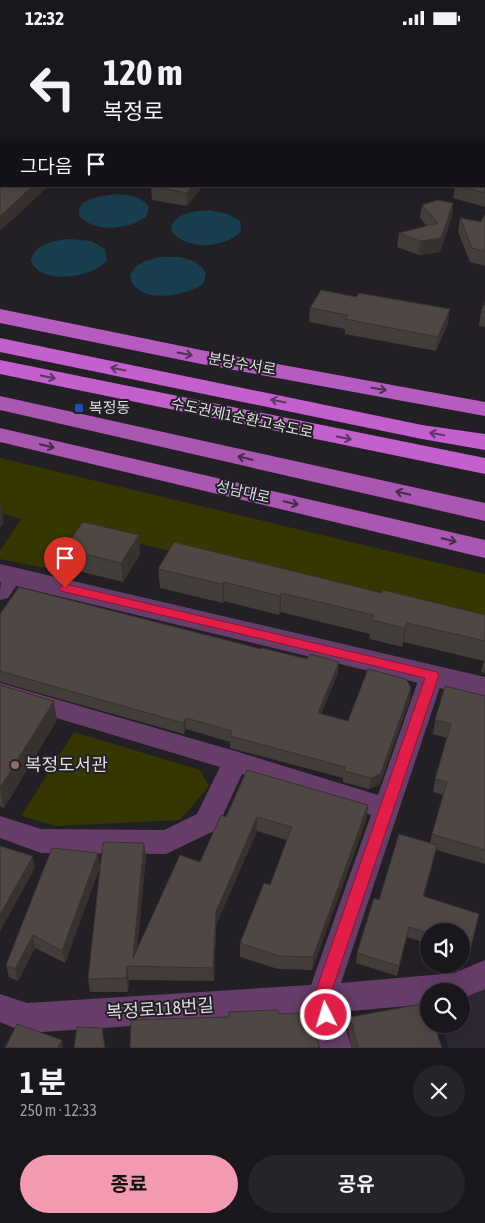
<!DOCTYPE html>
<html lang="ko">
<meta charset="utf-8">
<style>
:root{--surface:#1a171c;--page:#272429;--text:#f1f3f6;--muted:#9f9fa3;--line:#38363b;--accent:#f29aaf}
body{margin:0;font-family:"Asap Condensed","Noto Sans KR",sans-serif;background:var(--page);color:var(--text);height:100vh;display:flex;flex-direction:column;font-size:19px;white-space:nowrap}
*{box-sizing:border-box;margin:0}
p{font-size:16px;color:var(--muted)}
.icon{flex:none;width:28px;height:28px;fill:none;stroke:currentColor;stroke-width:2;stroke-linecap:round;stroke-linejoin:round}
.map{position:relative;height:1013px;overflow:hidden}
.panel{display:flex;flex-direction:column;background:var(--surface);flex:1}
.panel>*{flex:none}
.top-card{position:absolute;left:0px;top:0px;width:485px;height:152px;box-shadow:0 5px 20px #0002,0 0 0 1px var(--line);background:#1a171c;color:var(--text);overflow:hidden}
.controls{position:absolute;left:420px;top:888px;display:grid;gap:10px}
.controls a{display:grid;place-items:center;width:50px;height:50px;border-radius:50%;background:var(--surface);box-shadow:0 5px 20px #0002,0 0 0 1px var(--line);font-size:25px}
.pin{position:absolute;display:grid;place-items:center;width:42px;height:42px;color:#fff;margin:-51px -21px;border-radius:50% 50% 50% 0;rotate:-45deg;box-shadow:0 0 5px #0007}
.pin .icon{rotate:45deg}
.me{position:absolute;width:55px;margin:-28px;rotate:355deg;stroke-linejoin:round;filter:drop-shadow(0 0 4px #0008)}
.turn{display:flex;align-items:center;gap:18px;height:105px;padding:0 20px;font-size:22px}
.turn .icon{width:65px;height:65px;stroke-width:2.5}
.turn b{display:block;font-size:35px;line-height:42px}
.then{display:flex;align-items:center;height:48px;padding:0 20px;background:#0003;gap:10px;font-size:19px}
.round{display:grid;place-items:center;flex:none;width:52px;height:52px;border-radius:26px;background:var(--page)}
.headline{display:flex;align-items:center;justify-content:space-between;height:85px;padding:0 20px}
h1{font-size:30px;font-weight:700;line-height:38px}
.button{display:flex;gap:10px;margin-top:auto;padding:10px 20px}
.button a{flex:1;height:58px;border-radius:30px;background:var(--accent);color:#111;font-size:20px;font-weight:700;line-height:58px;text-align:center}
.button a+a{background:var(--page);color:var(--text)}
.status{display:flex;justify-content:space-between;align-items:center;height:35px;padding:0 25px;background:var(--surface);direction:ltr}
.status svg{height:14px;fill:currentColor}
.map>svg:first-child{display:block}
</style>
<div class="status"><b>12:32</b><svg viewBox="0 0 49 12"><path d="M0 12V9h3v3zM5 12V6h3v6zM10 12V3h3v9zM15 12V0h3v12zM26 1h20v11H26zM47 4h2v5h-2z"/></svg></div>
<div class="map">
<svg width="485" height="1013" viewBox="0 0 485 1013">
<rect width="100%" height="100%" fill="#221f25"/>
<polygon fill="#2e2833" points="485,953 485,1013 449,1013 441,989 461,989 461,962"/>
<g fill="#363700">
<polygon points="0,423 485,539 485,586 86,497 56,535 0,524 0,516 21,484 0,478"/>
<polygon points="74,697 200,735 209,751 180,785 56,791 21,781"/>
</g>
<g fill="#193e4e">
<path d="M119,159C131,160 142,162 149,172L146,182C129,194 93,199 79,180C76,162 106,160 119,159Z"/>
<path d="M209,175L228,179L240,186L241,196C226,214 184,216 171,195C172,178 195,176 209,175Z"/>
<path d="M70,204L91,206L105,214L107,225C94,243 38,251 31,225C35,208 56,205 70,204Z"/>
<path d="M161,222C177,221 197,222 206,238L204,248C187,262 137,270 130,242C133,228 148,225 161,222Z"/>
</g>
<g fill="none" stroke-linecap="round" stroke-linejoin="round">
<g fill="#663e69" fill-rule="evenodd">
<path d="M12,533L20,536L23,541L8,563L0,565C0,551 0,538 12,533Z"/>
<polygon points="432,631 440,634 444,640 341,948 454,938 485,925 485,954 461,964 461,956 429,956 429,969 340,977 352,1013 320,1013 310,979 27,998 0,987 0,959 27,968 311,950 371,780 242,739 216,795 166,819 41,818 0,803 0,781 41,794 164,795 197,779 220,732 0,666 0,648 235,716 378,760 420,640 424,634"/>
</g>
<g fill="#663e69" fill-rule="evenodd">
<polygon points="348,0 367,0 368,1 349,1"/>
<rect x="484" y="13" width="1" height="8"/>
<polygon points="0,529 485,642 485,664 0,547"/>
</g>
<g fill="#a957b1" fill-rule="evenodd">
<polygon points="0,361 485,468 485,486 0,375"/>
<polygon points="0,393 485,505 485,523 0,407"/>
</g>
<polygon fill="#b65cc0" fill-rule="evenodd" points="0,274 201,315 485,367 485,381 201,329 0,288"/>
<g fill="#c460ce" fill-rule="evenodd">
<polygon points="0,303 422,390 485,399 485,415 422,404 0,317"/>
<polygon points="0,325 485,423 485,439 0,339"/>
</g>
</g>
<g fill="#433d3a">
<polygon points="485,140 485,172 453,163 455,151 484,151"/>
<polygon points="151,151 203,151 187,171 152,165"/>
<polygon points="453,168 452,181 440,217 419,220 397,212 399,198 427,191 420,183 422,170"/>
<polygon points="485,179 485,231 470,227 458,197 460,183 481,187"/>
<polygon points="485,267 485,292 479,291 481,277"/>
<polygon points="310,273 448,288 436,316 345,299 345,294 309,287"/>
<polygon points="64,514 140,519 123,547 66,533"/>
<polygon points="158,534 382,558 485,580 485,638 481,637 484,626 404,607 402,612 370,604 370,599 281,577 279,580 224,566 223,568 160,553"/>
<polygon points="0,579 338,638 321,679 348,686 410,664 380,749 369,754 343,747 343,743 230,713 230,707 186,694 184,699 0,647"/>
<polygon points="0,650 57,685 4,773 0,771"/>
<polygon points="485,661 485,829 436,815 424,862 479,879 469,921 461,919 461,896 429,896 429,909 407,902 397,941 356,928 357,918 379,865 430,808 432,799 443,760 433,757 435,744 447,703 433,699 435,685"/>
<polygon points="226,782 367,783 312,935 278,934 240,922 240,908 270,850 287,805 257,796 216,890 214,946 129,945 128,957 90,957 88,944 100,832 65,928 35,913 18,946 9,942 6,930 98,818 100,831 146,821 137,915 200,827"/>
<polygon points="350,982 442,1013 352,1013 348,996"/>
</g>
<g fill="#37322f">
<polygon points="78,0 87,0 87,1 76,1"/>
<polygon points="33,151 49,151 0,196 0,181"/>
<polygon points="192,151 203,151 187,171 187,158"/>
<polygon points="453,168 452,181 440,217 419,220 420,206 441,203"/>
<polygon points="450,274 448,288 436,316 438,302"/>
<polygon points="0,469 1,469 4,488 0,493"/>
<polygon points="139,500 140,519 123,547 121,528"/>
<polygon points="224,547 224,566 223,568 222,549"/>
<polygon points="281,558 281,577 279,580 280,561"/>
<polygon points="407,588 404,607 402,612 405,593"/>
<polygon points="339,627 338,638 317,689 318,678"/>
<polygon points="411,653 410,664 380,749 369,754 371,743"/>
<polygon points="54,666 57,685 4,773 0,753"/>
<polygon points="186,683 186,694 184,699 183,688"/>
<polygon points="368,770 367,783 312,935 313,922"/>
<polygon points="257,782 257,796 216,890 214,946 213,933 216,877"/>
<polygon points="144,808 146,821 135,932 133,923"/>
<polygon points="437,810 435,821 421,872 423,861"/>
<polygon points="98,818 100,832 65,928 62,916"/>
<polygon points="33,821 35,833 0,897 0,880"/>
<polygon points="409,892 407,902 397,941 399,931"/>
<polygon points="33,900 35,913 18,946 15,934"/>
<polygon points="127,931 129,945 128,957 126,943"/>
<polygon points="62,1005 63,1013 58,1013"/>
</g>
<g fill="#4e4743" stroke="#37322f">
<polygon points="36,0 78,0 76,1 35,1"/>
<polygon points="139,0 183,0 182,1 138,1"/>
<rect x="222" y="0" width="23" height="1"/>
<polygon points="1,13 1,151 33,151 0,181 0,14"/>
<polygon points="484,140 485,140 485,158 460,151 484,151"/>
<polygon points="151,151 192,151 187,158"/>
<polygon points="438,165 453,168 441,203 420,206 399,198 438,188 422,170"/>
<polygon points="485,179 485,216 472,213 460,183 481,187"/>
<polygon points="321,255 356,262 359,258 450,274 438,302 345,284 348,280 310,273"/>
<polygon points="485,267 485,277 481,277"/>
<polygon points="83,487 139,500 121,528 64,514"/>
<polygon points="174,507 382,558 383,555 485,580 485,606 407,588 405,593 372,585 374,580 281,558 280,561 224,547 222,549 158,534"/>
<polygon points="19,552 261,614 262,613 307,624 310,619 339,627 318,678 348,686 368,634 406,644 411,653 381,738 371,743 344,736 345,732 230,701 232,696 186,683 183,688 0,636 0,579"/>
<polygon points="0,650 54,666 0,753"/>
<polygon points="445,651 485,661 485,815 432,799 447,747 435,744 451,689 435,685"/>
<polygon points="247,735 368,770 313,922 278,921 240,908 264,848 270,850 292,792 257,782 216,877 213,933 127,931 126,943 88,944 103,807 144,808 133,923 180,820 200,827 221,780 226,782"/>
<polygon points="399,799 437,810 423,861 479,879 471,911 461,908 461,896 429,896 429,898 409,892 399,931 357,918 374,863 379,865"/>
<polygon points="0,811 33,821 0,880"/>
<polygon points="52,813 98,818 62,916 33,900 15,934 6,930"/>
<polygon points="427,968 429,973 429,989 434,989 442,1013 358,1013 350,982"/>
<polygon points="278,975 279,979 306,978 315,986 317,993 319,1013 130,1013 131,985 229,982 229,977"/>
<polygon points="17,989 62,1005 58,1013 5,1013"/>
<polygon points="77,992 102,993 105,1013 74,1013"/>
</g>
<defs><path id="oneway-shaft" d="M-6 0H5M1.5-3L5.5 0L1.5 3" fill="none" stroke-width="1.6" stroke-linecap="round" stroke-linejoin="round" transform="scale(1.25)"/></defs>
<g stroke="#4e3154">
<use href="#oneway-shaft" transform="translate(185 319) rotate(11)"/>
<use href="#oneway-shaft" transform="translate(379 354) rotate(10)"/>
</g>
<g stroke="#5b3660">
<use href="#oneway-shaft" transform="translate(118 334) rotate(-169)"/>
<use href="#oneway-shaft" transform="translate(48 342) rotate(12)"/>
<use href="#oneway-shaft" transform="translate(278 366) rotate(-168)"/>
<use href="#oneway-shaft" transform="translate(437 399) rotate(-171)"/>
<use href="#oneway-shaft" transform="translate(344 403) rotate(12)"/>
</g>
<g stroke="#442d48">
<use href="#oneway-shaft" transform="translate(47 411) rotate(13)"/>
<use href="#oneway-shaft" transform="translate(245 423) rotate(-167)"/>
<use href="#oneway-shaft" transform="translate(403 458) rotate(-167)"/>
<use href="#oneway-shaft" transform="translate(291 468) rotate(13)"/>
<use href="#oneway-shaft" transform="translate(449 505) rotate(13)"/>
</g>
<polygon fill="#e11d48" stroke="#92132f" points="65,549 437,637 439,640 329,964 334,980 332,986 326,988 320,986 313,964 425,643 61,556 59,553"/>
<rect fill="#1a4fb4" stroke="#221f25" stroke-width="2" x="74" y="368" width="10" height="10" rx="2.5"/>
<circle fill="#8d6e63" stroke="#221f25" stroke-width="2" cx="15" cy="730" r="5"/>
<g text-anchor="middle" stroke-width="4" stroke-linejoin="round" paint-order="stroke">
<g font-size="15" fill="#dedce0" stroke="#221f25">
<text transform="translate(242 329) rotate(10)" y="5">분당수서로</text>
<text transform="translate(242 383) rotate(12)" y="5">수도권제1순환고속도로</text>
<text transform="translate(243 457) rotate(13)" y="5">성남대로</text>
</g>
<g font-size="15" fill="#dedce0" stroke="#221f25" text-anchor="start">
<text x="89" y="378">복정동</text>
</g>
<g font-size="18" fill="#dedce0" stroke="#221f25" text-anchor="start">
<text x="25" y="736">복정도서관</text>
</g>
<g font-size="18" fill="#dedce0" stroke="#221f25">
<text transform="translate(160 974) rotate(-4)" y="6">복정로118번길</text>
</g>
</g>
</svg>
<div class="controls">
<a><svg class="icon" aria-label="sound" viewBox="0 0 24 24"><path d="M4 9h4l5-4v14l-5-4H4zM17 9q2 3 0 6"/></svg></a>
<a><svg class="icon" aria-label="search" viewBox="0 0 24 24"><circle cx="10" cy="10" r="6"/><path d="M15 15l6 6"/></svg></a>
</div>
<div class="pin" style="left:65px;top:553px;background:#d93025"><svg class="icon" aria-label="arrive" viewBox="0 0 24 24"><path d="M6 21V4h12l-3 4 3 4H6"/></svg></div>
<svg class="me" style="left:326px;top:980px" viewBox="-20 -20 40 40"><circle r="17" fill="#e11d48" stroke="#fff" stroke-width="3"/><path d="M0-11L8 9 0 5-8 9z" fill="#fff"/></svg>
<div class="top-card">
<div class="turn"><svg class="icon" aria-label="left" viewBox="0 0 24 24"><path d="M17 20v-9H6M10 6l-5 5 5 5"/></svg><div><b>120 m</b>복정로</div></div>
<div class="then">그다음<svg class="icon" aria-label="arrive" viewBox="0 0 24 24"><path d="M6 21V4h12l-3 4 3 4H6"/></svg></div>
</div>
</div>
<section class="panel">
<div class="headline"><div><h1>1 분</h1><p>250 m · 12:33</p></div><a class="round"><svg class="icon" aria-label="close" viewBox="0 0 24 24"><path d="M6 6l12 12M18 6L6 18"/></svg></a></div>
<div class="button"><a>종료</a><a>공유</a></div>
</section>
